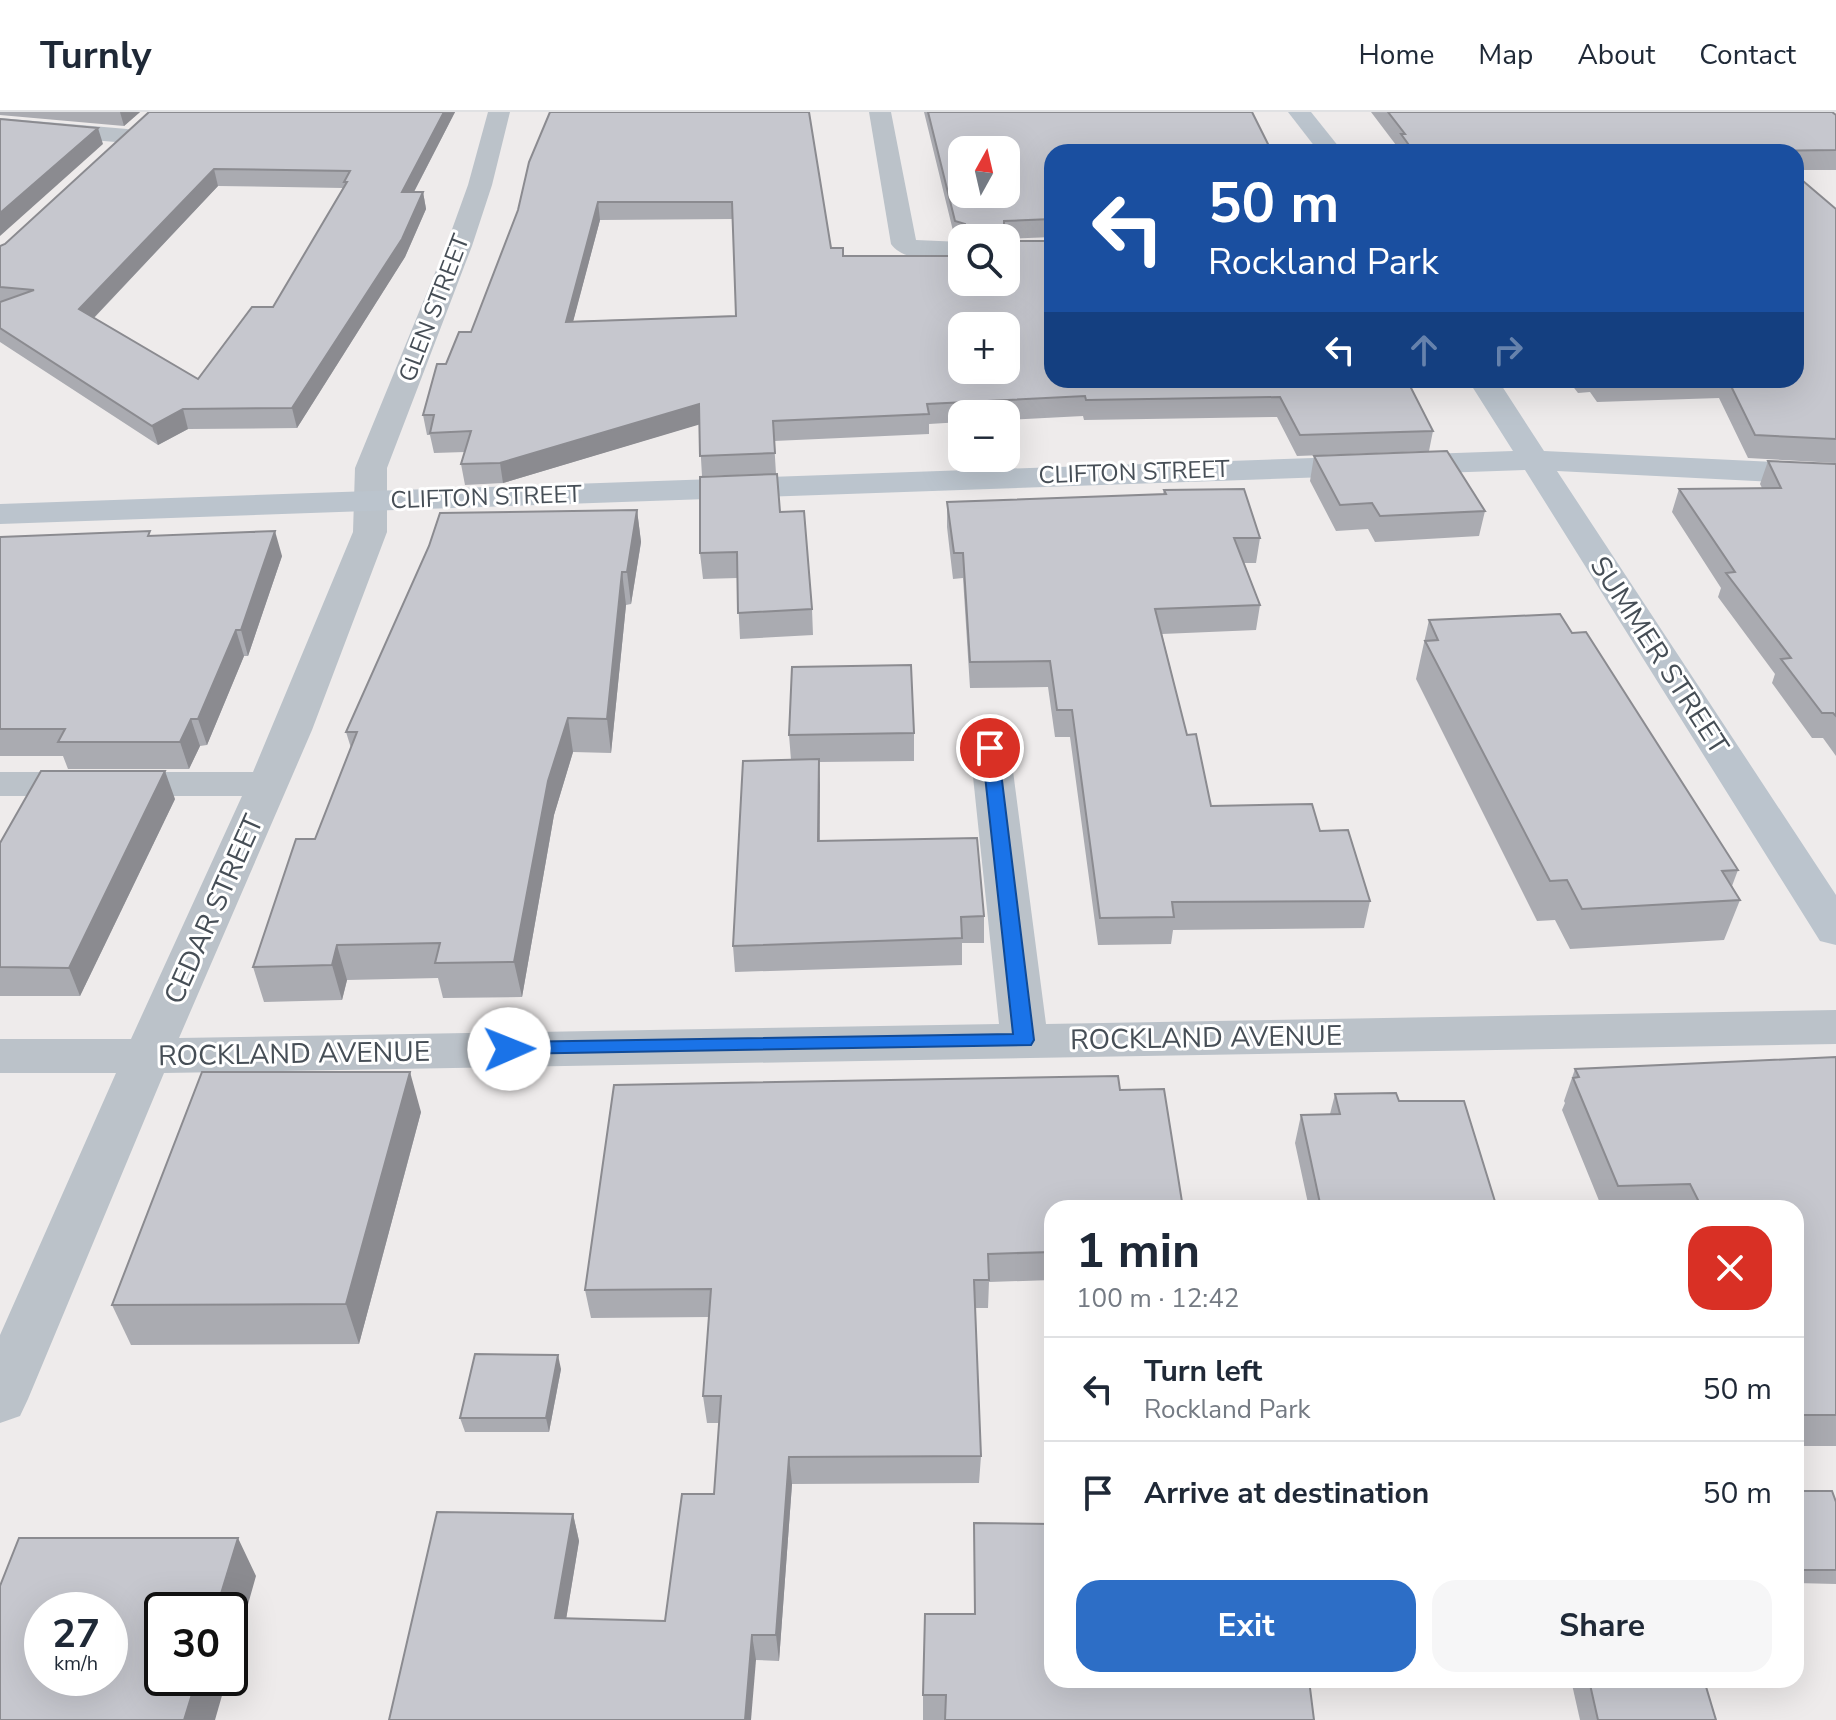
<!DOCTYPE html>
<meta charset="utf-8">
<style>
:root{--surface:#fff;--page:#f6f6f7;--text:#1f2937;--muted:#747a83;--line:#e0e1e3;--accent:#2d6ec6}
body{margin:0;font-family:"Nunito Sans",sans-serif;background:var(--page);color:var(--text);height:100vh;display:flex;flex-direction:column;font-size:30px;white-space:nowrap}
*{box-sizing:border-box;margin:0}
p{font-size:26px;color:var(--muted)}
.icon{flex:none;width:44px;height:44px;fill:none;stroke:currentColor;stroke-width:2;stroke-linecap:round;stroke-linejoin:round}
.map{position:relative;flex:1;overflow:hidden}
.details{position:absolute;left:1044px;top:1088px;width:760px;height:488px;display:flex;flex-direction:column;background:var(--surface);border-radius:24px;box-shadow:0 8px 32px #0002}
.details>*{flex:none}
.guide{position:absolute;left:1044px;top:32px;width:760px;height:244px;border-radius:24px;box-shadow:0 8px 32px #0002;background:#1a4fa0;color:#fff;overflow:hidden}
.needle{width:52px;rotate:8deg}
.fabs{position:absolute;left:948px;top:24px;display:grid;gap:16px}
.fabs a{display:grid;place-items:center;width:72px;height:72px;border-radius:16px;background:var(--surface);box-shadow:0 8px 32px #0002;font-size:40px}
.speed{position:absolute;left:24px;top:1480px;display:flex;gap:16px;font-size:40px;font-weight:700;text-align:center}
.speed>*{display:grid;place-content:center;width:104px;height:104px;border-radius:50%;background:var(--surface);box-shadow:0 8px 32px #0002;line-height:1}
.speed small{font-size:20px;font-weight:400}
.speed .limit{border:4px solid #111;border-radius:12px;background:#fff;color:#111}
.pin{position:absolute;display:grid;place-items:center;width:68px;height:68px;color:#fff;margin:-34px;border:4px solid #fff;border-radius:50%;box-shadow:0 2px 8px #0007}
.me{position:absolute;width:88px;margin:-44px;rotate:89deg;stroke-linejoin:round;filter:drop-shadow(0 0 6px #0008)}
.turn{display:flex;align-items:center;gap:28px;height:168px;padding:0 32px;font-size:36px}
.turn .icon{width:104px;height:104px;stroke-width:2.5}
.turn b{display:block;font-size:56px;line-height:68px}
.lanes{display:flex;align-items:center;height:76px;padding:0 32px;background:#0003;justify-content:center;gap:40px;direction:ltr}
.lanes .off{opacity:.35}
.round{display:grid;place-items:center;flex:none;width:84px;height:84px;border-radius:24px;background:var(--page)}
.head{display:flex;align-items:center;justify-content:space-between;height:136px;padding:0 32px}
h1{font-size:48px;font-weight:700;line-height:60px}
.primary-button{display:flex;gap:16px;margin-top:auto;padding:16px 32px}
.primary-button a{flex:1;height:92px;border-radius:24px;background:var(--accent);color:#fff;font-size:32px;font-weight:700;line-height:92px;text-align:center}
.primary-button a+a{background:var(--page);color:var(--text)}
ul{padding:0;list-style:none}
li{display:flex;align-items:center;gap:24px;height:104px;padding:0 32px;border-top:2px solid var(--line)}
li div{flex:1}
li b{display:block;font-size:30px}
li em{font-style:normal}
header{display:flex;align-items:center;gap:48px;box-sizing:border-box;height:112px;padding:0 40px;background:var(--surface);border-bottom:2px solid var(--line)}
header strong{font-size:38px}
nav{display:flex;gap:44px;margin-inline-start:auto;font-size:28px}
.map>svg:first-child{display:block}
</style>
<header>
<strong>Turnly</strong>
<nav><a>Home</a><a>Map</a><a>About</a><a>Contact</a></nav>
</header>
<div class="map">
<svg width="1836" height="1608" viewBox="0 0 1836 1608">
<rect width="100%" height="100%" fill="#eeebeb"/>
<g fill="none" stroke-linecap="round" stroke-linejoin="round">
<g fill="#bbc2c9" fill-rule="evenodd">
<polygon points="488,0 510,0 492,73 472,134 387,356 387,420 312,618 179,926 999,912 970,636 976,628 990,624 1004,628 1010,636 1046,912 1836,898 1836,932 164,961 28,1287 20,1304 0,1311 0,1223 116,961 0,961 0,927 131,927 242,684 0,684 0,660 253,660 353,420 355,356 446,134 468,73"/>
<path d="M869,0H891L916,128L962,130V146C941,145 905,152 891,132Z"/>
<polygon points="0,6 127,17 135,19 139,24 135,29 127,31 0,20"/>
</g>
<g fill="#bbc4cd" fill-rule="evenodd">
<polygon points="1288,0 1311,0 1343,40 1319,40"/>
<polygon points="1468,268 1498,268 1544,339 1836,353 1836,373 1557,359 1836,783 1836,833 1820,829 1525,358 0,412 0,392 1513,339"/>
</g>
</g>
<g fill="#aaabb1" fill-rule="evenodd">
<polygon points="0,0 140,0 124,14 0,3"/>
<path d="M149,0H455L414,80H423L426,97L405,145L297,316L188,317L158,333L0,230V134L5,132ZM218,74L343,76L273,195L198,267L94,206Z"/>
<path d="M550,0L831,136L843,144H959L960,131L1407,268L1433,319L1429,339L1297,344L1277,305L1084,308L1083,304L1006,308V302H962V310L929,312V322L774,329L776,362L702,364L699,312L503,371L465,373L461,352L465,340L434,341L430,323H427L423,303L446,252L471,220L518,98ZM733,107L736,204L573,209L600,108Z"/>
<polygon points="924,0 1252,0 1052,40 1052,125 1006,127 962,126 962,129 955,127"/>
<polygon points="1371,0 1832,0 1836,3 1836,58 1796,58 1796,40 1398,40 1399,37"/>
<polygon points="1836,97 1836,351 1748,346 1719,286 1597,290 1590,280 1578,281 1568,268 1796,268"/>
<polygon points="1314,344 1485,399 1479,424 1375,430 1368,417 1336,419 1310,369"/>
<polygon points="1768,349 1836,352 1836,644 1823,626 1812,626 1772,571 1775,562 1718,485 1721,476 1672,400 1679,377 1762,376 1760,372"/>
<polygon points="1164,378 1260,426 1256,451 1244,451 1260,493 1256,518 1162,522 1187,623 1211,694 1320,719 1370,789 1364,816 1173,818 1171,832 1098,833 1070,625 1055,625 1048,575 970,576 963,466 953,467 947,415 947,390 1163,382"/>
<polygon points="637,398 641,430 631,492 626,493 611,641 573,640 554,703 522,885 443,886 438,866 347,868 342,888 264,890 253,855 315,727 351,636 346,620"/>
<polygon points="780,400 812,497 813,523 740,527 737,466 703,467 700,441"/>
<polygon points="151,423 282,444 248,544 244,544 207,633 200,634 189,657 68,657 63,644 0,644 0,425"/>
<polygon points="1429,508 1572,521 1738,758 1732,774 1740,788 1724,828 1570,837 1555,808 1537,809 1416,567"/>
<polygon points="914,621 914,649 819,650 820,729 984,804 984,831 962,831 962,853 735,860 733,834 791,648 789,623"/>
<polygon points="175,687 80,884 0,884 0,731"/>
<polygon points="1836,945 1836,1334 1796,1334 1796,1096 1602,1096 1562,998 1565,991 1564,989 1575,957"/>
<polygon points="1335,982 1399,989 1497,1096 1309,1096 1295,1031 1301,1003 1330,1002"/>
<polygon points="421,1000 359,1232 131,1233 112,1193"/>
<polygon points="1052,1096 1052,1168 989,1170 988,1196 975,1196 981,1344 979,1371 792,1372 779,1549 756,1548 389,1608 573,1402 579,1429 566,1507 665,1509 714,1382 719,1311 707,1311 703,1284 709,1205 591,1206 585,1178"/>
<polygon points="561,1257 549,1320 465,1320 460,1306"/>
<polygon points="1796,1379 1836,1390 1836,1472 1796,1471"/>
<polygon points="974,1411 1314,1608 923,1608 923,1583 974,1502"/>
<polygon points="1571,1568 1704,1568 1716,1608 1580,1608"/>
</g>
<g fill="#8b8b90">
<polygon points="120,0 140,0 124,14"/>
<polygon points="444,0 455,0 405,97 402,80"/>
<polygon points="98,16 103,32 0,124 0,101"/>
<polygon points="214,57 218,74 85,215 79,197"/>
<polygon points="423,80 426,97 405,145 297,316 292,296"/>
<polygon points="598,90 600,108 568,229 566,210"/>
<polygon points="699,292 701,312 503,371 500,351"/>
<polygon points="183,297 188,317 158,333 152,314"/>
<polygon points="637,398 641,430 631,492 627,460"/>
<polygon points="275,419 282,444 248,544 241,518"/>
<polygon points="622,460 626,493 611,641 607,607"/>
<polygon points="236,518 244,544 207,633 198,607"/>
<polygon points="568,606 573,640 554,703 522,885 514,850 548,669"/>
<polygon points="191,607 200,634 189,657 180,630"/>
<polygon points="819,647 820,673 819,756 818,729"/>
<polygon points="165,659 175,687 80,884 69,856"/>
<polygon points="337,833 347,868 342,888 332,853"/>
<polygon points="410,960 421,1000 359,1232 346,1192"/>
<polygon points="558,1243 561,1257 549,1320 546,1306"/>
<polygon points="789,1345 792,1372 779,1549 776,1523"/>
<polygon points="573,1402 579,1429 562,1532 555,1506"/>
<polygon points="238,1426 256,1464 230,1556 230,1498 216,1498"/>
<polygon points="752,1523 756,1548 751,1608 745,1608"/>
<polygon points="197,1566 227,1566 215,1608 184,1608"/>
</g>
<g fill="#c6c7ce" stroke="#8b8b90" stroke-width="2" fill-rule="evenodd">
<path d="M149,0H444L402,80H423L402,127L292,296L183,297L152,314L0,216V190L34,178L0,175V134L5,132ZM214,57L350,59L344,70H347L273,195H252L198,267L79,197Z"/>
<path d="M550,0H809L831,136H843V144H962V170H1006V129H1052V268H1407L1433,319L1300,323L1280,285L1086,288L1085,284L927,292L929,302L773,309L775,341L700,344L699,292L500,351L461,352L471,319L430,321L434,303H423L437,252H446L459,220H471L518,98L529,50ZM598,90H732L736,204L566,210ZM962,214H1006V258H962Z"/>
<path d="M928,0H1252L1272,40H1052V107L1004,109V126H965V112L955,109ZM962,38H1006V82H962Z"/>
<polygon points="1388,0 1832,0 1836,3 1836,38 1769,39 1770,40 1414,40 1401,22 1405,22"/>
<polygon points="0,7 98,16 0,101"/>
<polygon points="1796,63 1836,97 1836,327 1755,323 1728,268 1796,268"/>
<polygon points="1447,339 1485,399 1380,404 1372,391 1340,393 1314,344"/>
<polygon points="1768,349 1836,352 1836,604 1833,601 1822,601 1781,547 1791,546 1726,461 1735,460 1679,377 1781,376"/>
<polygon points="777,362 780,400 804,399 812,497 738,501 737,440 700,441 700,365"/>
<polygon points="1244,377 1260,426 1234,426 1260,493 1155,497 1187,623 1196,622 1211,694 1312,692 1320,719 1348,718 1370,789 1172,790 1174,805 1100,806 1072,598 1057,598 1050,549 970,550 963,441 954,441 947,390 1166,382 1164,378"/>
<polygon points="637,398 627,460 622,460 607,607 568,606 548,669 514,850 435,851 440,831 337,833 332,853 253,855 296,727 315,727 357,620 346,620 429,434 440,401"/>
<polygon points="150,419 148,424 275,419 241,518 236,518 198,607 191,607 180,630 58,630 65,617 0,617 0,425"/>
<polygon points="1560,502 1572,521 1586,520 1738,758 1722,759 1740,788 1582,797 1567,768 1550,769 1425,529 1438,528 1429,508"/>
<polygon points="911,553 914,621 789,623 792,555"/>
<polygon points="819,647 818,729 977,726 984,804 961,805 962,826 733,834 743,649"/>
<polygon points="41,659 165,659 69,856 0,855 0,731"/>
<polygon points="1836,945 1836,1303 1803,1303 1796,1287 1796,1096 1702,1096 1690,1072 1618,1074 1573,966 1579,965 1575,957"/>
<polygon points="202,960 410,960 346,1192 112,1193"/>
<polygon points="1118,964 1120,978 1164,977 1183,1096 1052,1096 1052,1140 988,1142 989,1168 974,1168 981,1344 789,1345 776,1523 752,1523 745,1608 389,1608 437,1400 573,1402 555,1506 665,1509 682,1382 714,1382 721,1284 703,1284 711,1177 585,1178 614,973"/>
<polygon points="1396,981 1399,989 1464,989 1497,1096 1321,1096 1301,1003 1340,1002 1335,982"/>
<polygon points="475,1242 558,1243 546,1306 460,1306"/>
<polygon points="1796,1379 1832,1379 1836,1390 1836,1458 1796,1458"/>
<polygon points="974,1411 1052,1412 1052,1568 1309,1568 1314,1608 945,1608 946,1583 923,1583 925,1502 975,1502"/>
<path d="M19,1426H238L216,1498H162V1566H197L184,1608H0V1474ZM42,1498H110V1566H42Z"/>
<polygon points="1589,1568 1704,1568 1716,1608 1598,1608"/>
</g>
<polygon fill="#1a73e8" stroke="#114b97" stroke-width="2" points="990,631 998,636 1034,928 1031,933 502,942 499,937 509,930 1013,922 982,636"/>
<g text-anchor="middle" stroke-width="6" stroke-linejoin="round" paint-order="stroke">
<g font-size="24" fill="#464e56" stroke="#fff">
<text transform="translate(434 196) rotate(-69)" y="8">GLEN STREET</text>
<text transform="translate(1134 360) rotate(-2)" y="8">CLIFTON STREET</text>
<text transform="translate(486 385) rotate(-2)" y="8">CLIFTON STREET</text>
</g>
<g font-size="28" fill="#464e56" stroke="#fff">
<text transform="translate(1660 543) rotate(57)" y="10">SUMMER STREET</text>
<text transform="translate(213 797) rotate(-66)" y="10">CEDAR STREET</text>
<text transform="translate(1206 925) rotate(-1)" y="10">ROCKLAND AVENUE</text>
<text transform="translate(294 941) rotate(-1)" y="10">ROCKLAND AVENUE</text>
</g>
</g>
</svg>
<div class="fabs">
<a><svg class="needle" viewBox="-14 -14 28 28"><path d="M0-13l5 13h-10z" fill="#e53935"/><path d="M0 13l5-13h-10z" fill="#747a83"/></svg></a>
<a><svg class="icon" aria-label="search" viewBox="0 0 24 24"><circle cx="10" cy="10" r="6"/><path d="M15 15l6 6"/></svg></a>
<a>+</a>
<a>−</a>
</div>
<div class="speed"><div>27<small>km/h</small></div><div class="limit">30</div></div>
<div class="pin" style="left:990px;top:636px;background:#d93025"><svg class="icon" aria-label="arrive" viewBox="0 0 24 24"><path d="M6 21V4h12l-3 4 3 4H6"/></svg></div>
<svg class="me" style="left:509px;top:937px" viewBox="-20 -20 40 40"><circle r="19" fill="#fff"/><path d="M0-13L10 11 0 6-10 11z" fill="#1a73e8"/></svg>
<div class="guide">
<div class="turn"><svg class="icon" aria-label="left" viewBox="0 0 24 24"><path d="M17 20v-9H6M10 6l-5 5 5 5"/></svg><div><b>50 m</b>Rockland Park</div></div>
<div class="lanes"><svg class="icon" aria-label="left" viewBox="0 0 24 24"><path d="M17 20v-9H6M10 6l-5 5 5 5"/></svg><svg class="icon off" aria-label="ahead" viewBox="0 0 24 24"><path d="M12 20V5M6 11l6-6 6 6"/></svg><svg class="icon off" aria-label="right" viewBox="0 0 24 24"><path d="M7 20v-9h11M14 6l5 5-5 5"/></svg></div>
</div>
<section class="details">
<div class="head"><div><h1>1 min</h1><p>100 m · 12:42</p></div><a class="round" style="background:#d93025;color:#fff"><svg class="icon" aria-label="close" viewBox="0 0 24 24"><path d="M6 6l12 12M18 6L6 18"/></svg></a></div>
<ul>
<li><svg class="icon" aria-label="left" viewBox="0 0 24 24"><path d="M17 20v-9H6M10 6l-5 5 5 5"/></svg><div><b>Turn left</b><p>Rockland Park</p></div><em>50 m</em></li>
<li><svg class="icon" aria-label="arrive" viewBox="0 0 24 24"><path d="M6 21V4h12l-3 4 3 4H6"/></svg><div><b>Arrive at destination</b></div><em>50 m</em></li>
</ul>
<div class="primary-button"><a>Exit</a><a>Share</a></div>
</section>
</div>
